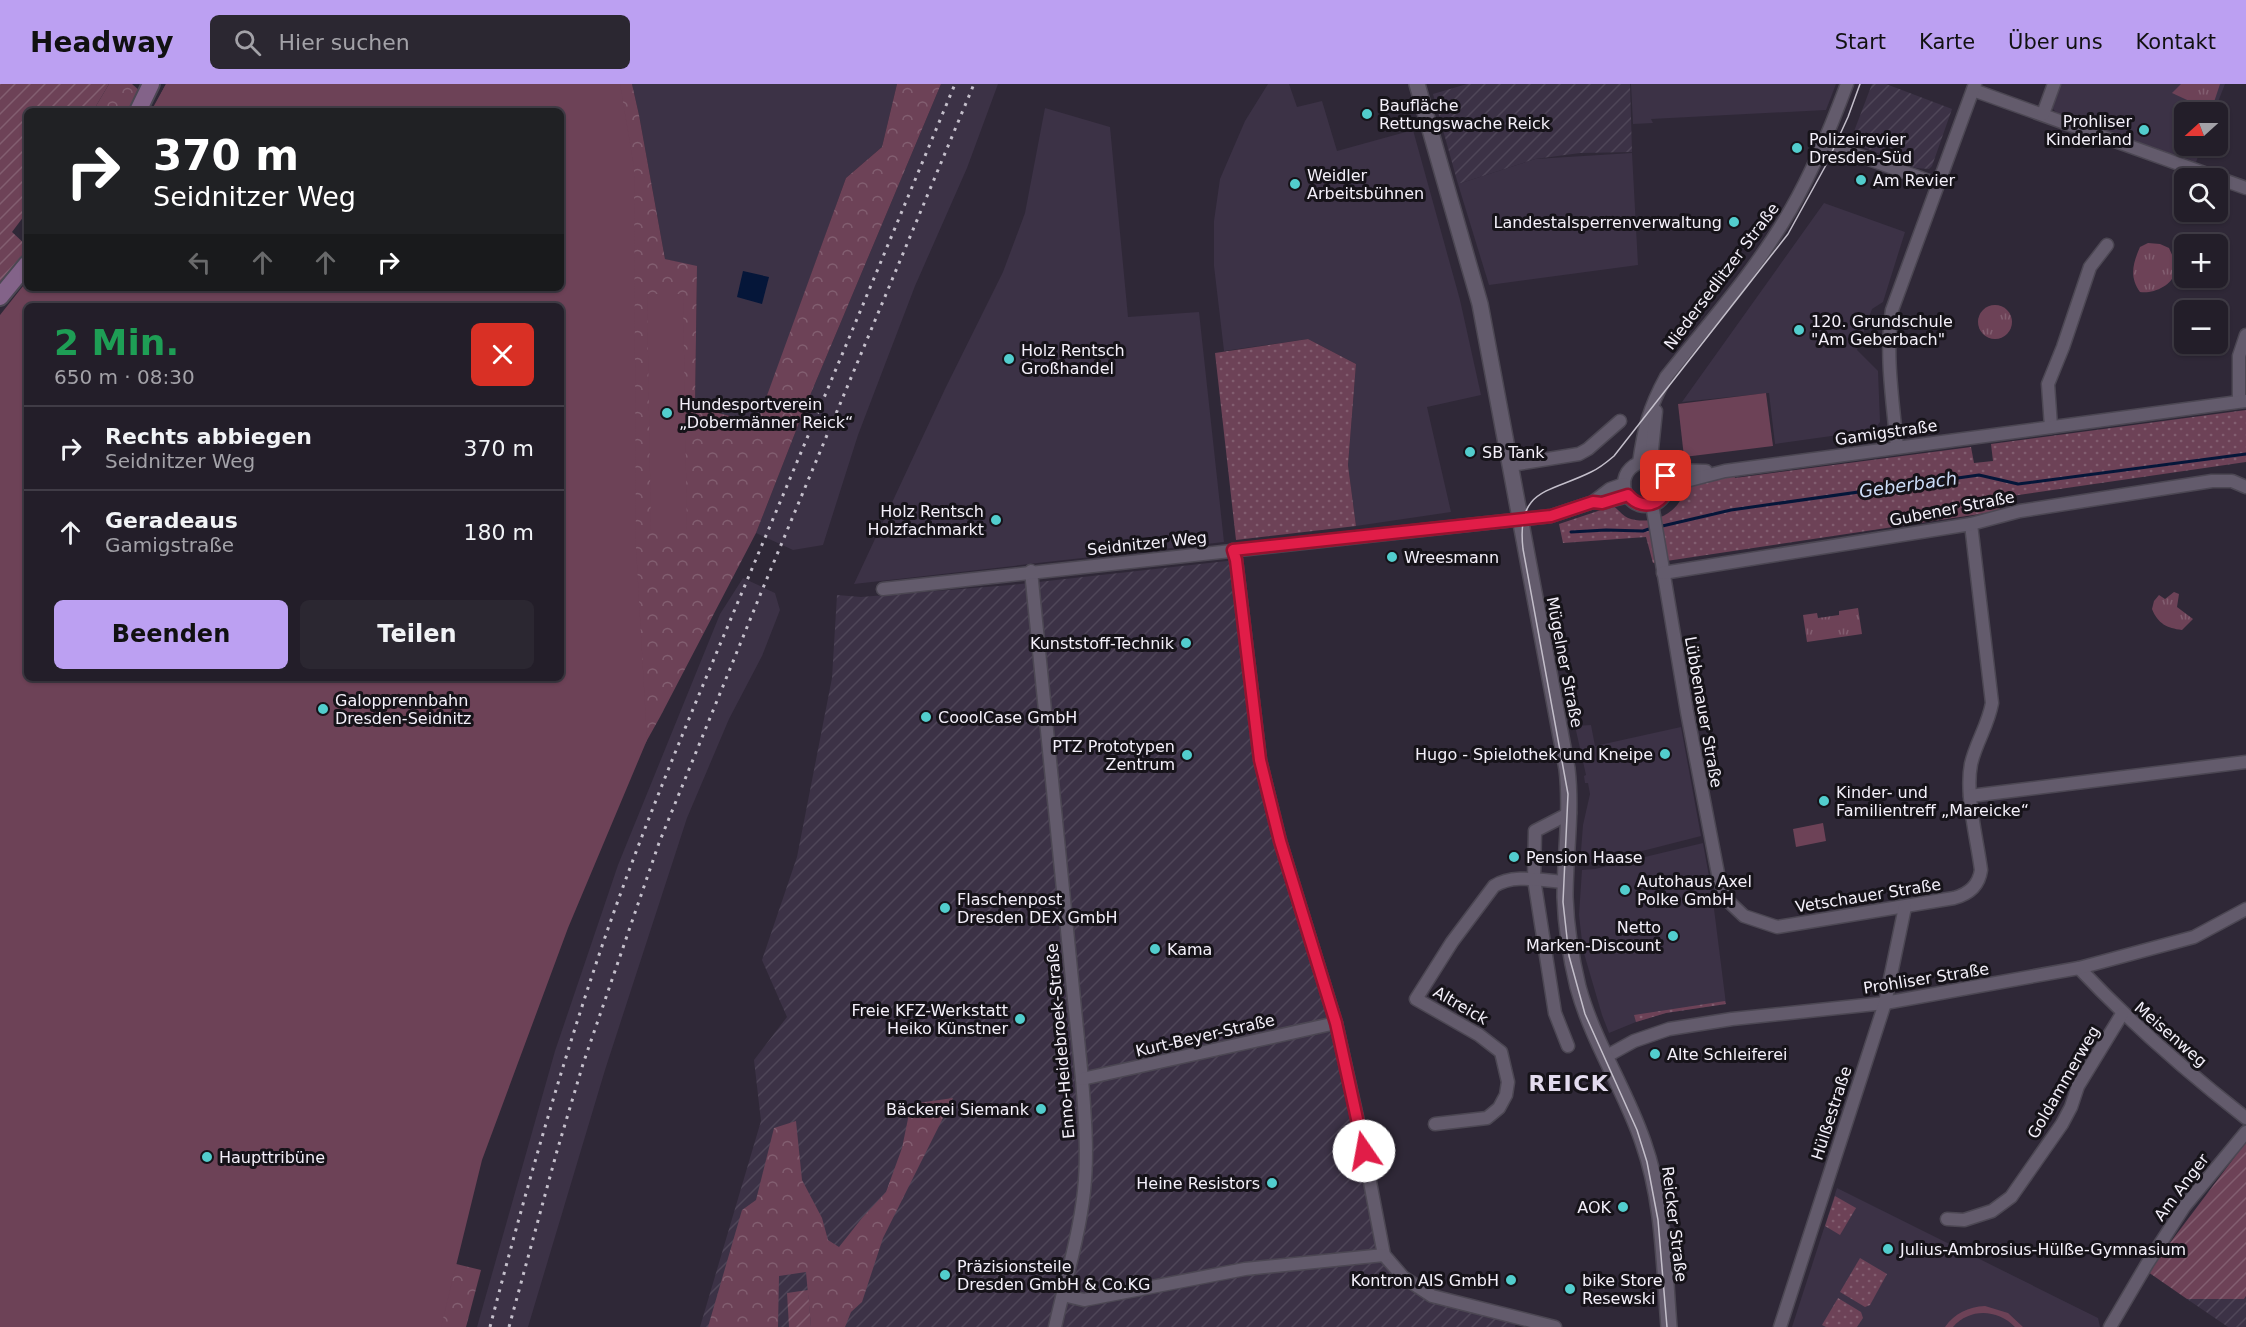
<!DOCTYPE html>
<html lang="de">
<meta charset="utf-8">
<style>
:root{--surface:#231e29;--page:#2b2731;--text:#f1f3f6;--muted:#a3a2a8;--line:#403c46;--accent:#bca0f2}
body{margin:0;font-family:"DejaVu Sans",sans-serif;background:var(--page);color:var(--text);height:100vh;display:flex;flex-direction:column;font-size:22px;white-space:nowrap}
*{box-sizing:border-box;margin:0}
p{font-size:20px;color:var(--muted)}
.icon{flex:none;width:33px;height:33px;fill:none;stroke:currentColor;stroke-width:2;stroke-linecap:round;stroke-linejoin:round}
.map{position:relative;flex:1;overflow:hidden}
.drawer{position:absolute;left:24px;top:219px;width:540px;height:378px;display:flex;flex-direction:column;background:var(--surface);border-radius:9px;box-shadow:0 2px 4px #0004,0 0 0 2px var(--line)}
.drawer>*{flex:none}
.hud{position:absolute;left:24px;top:24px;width:540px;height:183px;border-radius:9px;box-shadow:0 2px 4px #0004,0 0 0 2px var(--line);background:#202124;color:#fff;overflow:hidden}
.needle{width:39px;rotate:249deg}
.controls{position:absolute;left:2174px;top:18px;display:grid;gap:12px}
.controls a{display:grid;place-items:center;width:54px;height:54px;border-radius:9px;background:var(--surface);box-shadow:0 2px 4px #0004,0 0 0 2px var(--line);font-size:30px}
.pin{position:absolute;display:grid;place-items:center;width:51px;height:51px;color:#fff;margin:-26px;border-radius:12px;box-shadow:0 3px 9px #0006}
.me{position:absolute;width:66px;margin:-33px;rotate:348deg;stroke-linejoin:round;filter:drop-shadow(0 0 4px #0008)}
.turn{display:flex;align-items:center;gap:21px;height:126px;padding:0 30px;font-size:27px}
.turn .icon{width:78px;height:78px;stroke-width:2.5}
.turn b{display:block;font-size:42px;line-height:51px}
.lanes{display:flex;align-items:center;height:57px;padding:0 30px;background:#0003;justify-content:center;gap:30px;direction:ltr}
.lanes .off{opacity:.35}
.round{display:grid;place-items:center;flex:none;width:63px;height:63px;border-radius:9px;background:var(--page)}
.summary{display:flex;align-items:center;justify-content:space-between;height:102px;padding:0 30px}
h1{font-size:36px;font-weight:800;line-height:45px;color:#1e9e55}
.action{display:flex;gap:12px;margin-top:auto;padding:12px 30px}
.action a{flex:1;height:69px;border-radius:9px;background:var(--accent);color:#111;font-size:24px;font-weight:800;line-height:69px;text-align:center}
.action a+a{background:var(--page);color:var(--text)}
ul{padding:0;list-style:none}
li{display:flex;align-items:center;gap:18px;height:84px;padding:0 30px;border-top:2px solid var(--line)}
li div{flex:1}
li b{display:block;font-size:22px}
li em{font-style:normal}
header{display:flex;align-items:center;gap:36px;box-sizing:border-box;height:84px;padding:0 30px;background:var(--accent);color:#111}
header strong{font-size:28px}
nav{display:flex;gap:33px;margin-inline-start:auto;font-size:21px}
.search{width:420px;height:54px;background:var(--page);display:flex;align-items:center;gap:15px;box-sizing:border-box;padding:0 21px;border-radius:9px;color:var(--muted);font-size:22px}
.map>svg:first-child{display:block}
</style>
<header>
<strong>Headway</strong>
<div class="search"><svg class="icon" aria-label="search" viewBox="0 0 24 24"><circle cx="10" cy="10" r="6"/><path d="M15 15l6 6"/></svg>Hier suchen</div>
<nav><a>Start</a><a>Karte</a><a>Über uns</a><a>Kontakt</a></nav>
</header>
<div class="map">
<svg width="2246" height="1243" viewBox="0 0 2246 1243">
<defs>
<pattern id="industrial-furrows" width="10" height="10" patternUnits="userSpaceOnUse" patternTransform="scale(1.5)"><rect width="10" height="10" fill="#3c3246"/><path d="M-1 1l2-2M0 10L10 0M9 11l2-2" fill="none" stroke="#4f4658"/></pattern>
<pattern id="grass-dots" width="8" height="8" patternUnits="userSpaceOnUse" patternTransform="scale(1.5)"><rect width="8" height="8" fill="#6d4257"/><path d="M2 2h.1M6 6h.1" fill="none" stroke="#825e70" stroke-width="1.8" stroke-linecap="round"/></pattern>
<pattern id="forest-crowns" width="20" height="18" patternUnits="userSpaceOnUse" patternTransform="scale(1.5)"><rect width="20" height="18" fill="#6d4257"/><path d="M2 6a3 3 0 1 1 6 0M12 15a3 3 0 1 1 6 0" fill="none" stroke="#825e70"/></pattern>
<pattern id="park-tufts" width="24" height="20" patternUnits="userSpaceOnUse" patternTransform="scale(1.5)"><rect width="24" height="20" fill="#6d4257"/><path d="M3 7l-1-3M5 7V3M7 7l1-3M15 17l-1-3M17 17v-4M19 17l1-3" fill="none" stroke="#825e70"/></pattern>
<pattern id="garden-furrows" width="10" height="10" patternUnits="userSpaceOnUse" patternTransform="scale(1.5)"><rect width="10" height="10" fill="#6d4257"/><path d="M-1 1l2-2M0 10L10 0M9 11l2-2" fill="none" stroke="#825e70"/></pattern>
</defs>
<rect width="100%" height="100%" fill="#2f2837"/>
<g fill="#3c3246">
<polygon points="632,0 897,0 882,63 846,94 758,339 695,323 697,183 665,175 639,31"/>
<polygon points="941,0 998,0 967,84 915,202 858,351 823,461 793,466 756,449 806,321"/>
<polygon points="1268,0 1289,0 1297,23 1322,17 1337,67 1413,46 1460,216 1481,311 1427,323 1451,428 1356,442 1348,381 1356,280 1308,255 1224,267 1214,182 1214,137 1220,95 1245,37"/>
<polygon points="1631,0 1836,0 1826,26 1651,35 1653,39 1633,40"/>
<polygon points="2059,0 2225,0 2214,28 2184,28 2184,62 2202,62 2196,78 2059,31 2051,23"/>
<polygon points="1045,24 1110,43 1128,233 1199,228 1224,458 854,500 945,305 1003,188 1025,129"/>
<polygon points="1632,69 1638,181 1489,201 1458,100 1535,75"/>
<polygon points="1824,119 1905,148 1883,218 1872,225 1857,266 1878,287 1880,338 1874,346 1775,360 1769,309 1682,318"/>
<polygon points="743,494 775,509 780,526 762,572 729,635 687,734 605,986 528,1243 477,1243 555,967 618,781 720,530"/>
<polygon points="1591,641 1595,662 1681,643 1701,752 1607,776 1580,780 1583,741 1590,710 1588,699 1585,699 1584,692 1586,691 1575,642"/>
<polygon points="1703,759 1712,809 1726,920 1666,929 1636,938 1609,949 1602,931 1583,866 1579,831 1582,786 1595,785"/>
<polygon points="1837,1104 2098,1234 2100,1243 1792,1243"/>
</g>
<g fill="url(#industrial-furrows)">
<polygon points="1467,0 1630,0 1632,68 1580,69 1535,75 1458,100 1433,10"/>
<polygon points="1872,0 1886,0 1952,25 1932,82 1929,85 1916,84 1850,58"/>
<polygon points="1236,476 1260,676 1336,939 1384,1171 1432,1212 1517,1234 1515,1243 700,1243 761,1037 754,976 787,933 762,876 797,773 832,594 837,511 861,513 1011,501"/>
<polygon points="2246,1212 2246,1243 2228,1243 2187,1215 2244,1215"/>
</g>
<g fill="url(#grass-dots)">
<polygon points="1308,255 1356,280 1348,381 1356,442 1236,456 1215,269"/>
<path d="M2246,326V378L1998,414L2000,427L1653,479L1646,453L1563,459L1559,440L1613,422C1618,425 1623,432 1628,434C1653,443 1683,428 1685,401L1734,390L1735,394L1971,363L1974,379L1993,377L1991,360Z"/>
<polygon points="1725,917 1726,920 1666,929 1636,938 1634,931"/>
<polygon points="1835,1112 1856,1124 1840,1151 1825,1142"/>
<polygon points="1860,1174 1887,1190 1870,1221 1865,1223 1840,1208"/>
<polygon points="1838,1214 1861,1228 1863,1234 1857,1243 1826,1243 1822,1241"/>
</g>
<g fill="url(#forest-crowns)">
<polygon points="109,0 132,0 140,7 128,27 93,27"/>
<polygon points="166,0 632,0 639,31 665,175 697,182 695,323 757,339 846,94 882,63 897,0 941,0 806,321 756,449 660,633 622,701 561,27 152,27"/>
<polygon points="953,1014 883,1154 862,1218 851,1228 845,1243 811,1243 806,1188 779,1192 778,1243 708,1243 742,1126 756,1116 774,1044 796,1037 802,1096 822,1134 828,1156 839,1163 862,1134 886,1108 902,1064 911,1020"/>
<polygon points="448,1178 481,1186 466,1243 432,1243"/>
</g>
<g fill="url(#park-tufts)">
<polygon points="2181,0 2220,0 2211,27 2172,9"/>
<path d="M2148,159L2160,160L2169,164C2172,171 2177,179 2175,188C2172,202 2153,210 2140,208C2129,193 2133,179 2140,163Z"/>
<circle cx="1995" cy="238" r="17"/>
<path d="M2174,508L2179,510L2177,523L2193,535L2182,546C2167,544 2158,540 2152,525L2154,517L2159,511L2165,515Z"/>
<polygon points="1858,524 1862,550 1807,558 1803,531 1817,529 1818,534 1839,531 1839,527"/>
</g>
<g fill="url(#garden-furrows)">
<polygon points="0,0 109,0 93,27 27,27 27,128 12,148 27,162 27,169 0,201"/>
<polygon points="2246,1058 2246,1212 2244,1215 2187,1215 2148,1188"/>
<polygon points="808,1206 811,1243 789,1243 787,1209"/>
</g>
<g fill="#6d4257" fill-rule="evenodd">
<path d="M166,0H620L634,83L636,463L647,656L568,844L482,1076L441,1243H0V231L27,197V204H561V27H151ZM27,222H561V594H27Z"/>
<polygon points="647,210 683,210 687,447 651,447"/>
<polygon points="1766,309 1773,362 1684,373 1678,320"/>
<polygon points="1823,739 1826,757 1796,763 1793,745"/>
<path d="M1985,1222L2008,1229L2023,1243H2015C1997,1225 1970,1224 1953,1243H1945C1955,1229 1968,1223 1985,1222Z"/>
</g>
<polygon fill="#051639" points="743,187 769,193 762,220 737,213"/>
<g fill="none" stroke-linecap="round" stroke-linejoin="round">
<g stroke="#051639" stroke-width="3">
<polyline points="1658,443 1731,426 1979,391 2018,400 2246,370"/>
<polyline points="1571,448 1606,446 1643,447 1652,444"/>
</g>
<defs>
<g id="minor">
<polyline points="1973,6 2246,104"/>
<polyline points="2043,30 2054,0"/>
<polyline points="1825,59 1937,100"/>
<polyline points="2239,317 2239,272 2246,251"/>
<polyline points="2051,343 2048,300 2063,263 2090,183 2107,161"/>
<path d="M1897,363C1893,318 1885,271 1892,226L1975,0"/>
<circle cx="1646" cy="400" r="22"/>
<path d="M1639,379C1644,344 1649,324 1666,293C1709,239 1757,185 1791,125C1814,85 1831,43 1847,0"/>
<polyline points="1653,379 1652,365 1656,327"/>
<polyline points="1511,381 1579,370 1588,365 1620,337"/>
<polyline points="1662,386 1706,387"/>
<polyline points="1667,405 1682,398 1725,387 2246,317"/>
<polyline points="1593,418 1602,419 1628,412"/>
<path d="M1652,420L1687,628L1719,795L1726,815L1744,832L1777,843L1954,814C1969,810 1979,801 1981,786C1977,754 1965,711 1971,680C1976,658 1988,642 1992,619L1971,440"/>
<polyline points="1233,466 1236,476 1260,676 1280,757 1336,939 1361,1051 1384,1171 1403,1193 1432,1212 1555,1243"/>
<path d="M1031,487L1082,995C1085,1032 1088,1070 1084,1107C1079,1153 1065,1198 1055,1243"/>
<polyline points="1663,489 1971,440 2020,427 2212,397 2232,397 2246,403"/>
<polyline points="883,505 1551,432 1593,418 1610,405 1624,400"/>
<polyline points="1970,712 2246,678"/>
<path d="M2079,884C2131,939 2187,988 2246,1034"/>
<polyline points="1568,962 1555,929 1534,795 1535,747 1570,729"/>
<polyline points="1605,973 1634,957 1669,945 1732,935 1885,919 2079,884 2194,853 2246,825"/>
<polyline points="1082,995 1336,939"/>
<path d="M1435,1040L1487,1034L1499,1024L1506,1011L1508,998L1501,968L1479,951L1416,915L1452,858L1494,802C1514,789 1543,797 1565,798"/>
<polyline points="1947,1135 1964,1136 1992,1127 2011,1113 2062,1040 2071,1023 2078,1002 2122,930"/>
<polyline points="1063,1211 1084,1216 1245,1185 1384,1171"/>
<polyline points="1780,1243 1885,919 1905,823"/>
<polyline points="2110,1243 2147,1180 2184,1123 2246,1048"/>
</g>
<path id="tertiary" d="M1417,0L1480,220L1567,685C1572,728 1565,770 1565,813C1566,843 1571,874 1578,903C1593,958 1625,1005 1643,1058C1664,1117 1664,1182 1669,1243"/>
<g id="secondary">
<polyline points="138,27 151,0"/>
<polyline points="0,213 27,180"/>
</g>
</defs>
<use href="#minor" stroke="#4c4753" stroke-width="15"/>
<use href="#tertiary" stroke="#4c4753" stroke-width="18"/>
<use href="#secondary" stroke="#4c4753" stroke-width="20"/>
<use href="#minor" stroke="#635b6c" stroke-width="12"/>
<use href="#tertiary" stroke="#635b6c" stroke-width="15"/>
<use href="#secondary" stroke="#836389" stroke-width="16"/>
<path stroke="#c4bfcb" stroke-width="1.5" d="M1667,1243L1658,1136L1647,1078L1637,1046L1585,930L1569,872L1563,818L1568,710L1523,465C1516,404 1549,409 1591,388C1600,384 1607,378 1614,372L1788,150L1826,81L1848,33L1860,0"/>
<g stroke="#c4bfcb" stroke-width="3" stroke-dasharray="3 6" stroke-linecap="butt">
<path d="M490,1243C523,1116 559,989 601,865C647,730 704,599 759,468C825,312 890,156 955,0"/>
<polyline points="509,1243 557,1067 583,980 659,759 763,504 974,0"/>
</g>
</g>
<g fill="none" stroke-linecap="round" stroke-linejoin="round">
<defs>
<path id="route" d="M1364,1067L1336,939L1280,757L1260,676L1236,476L1233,466L1551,432L1593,418L1602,419L1628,411C1645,431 1672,417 1666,392"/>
</defs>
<use href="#route" stroke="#92132f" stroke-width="15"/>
<use href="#route" stroke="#e11d48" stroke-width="10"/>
</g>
<g fill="#52cdcd" stroke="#161319" stroke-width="2">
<circle cx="1367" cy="30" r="6"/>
<circle cx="2144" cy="46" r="6"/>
<circle cx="1797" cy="64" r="6"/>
<circle cx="1861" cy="96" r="6"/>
<circle cx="1295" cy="100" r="6"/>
<circle cx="1734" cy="138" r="6"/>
<circle cx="1799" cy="246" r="6"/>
<circle cx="1009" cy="275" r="6"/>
<circle cx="667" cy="329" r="6"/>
<circle cx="1470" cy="368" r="6"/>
<circle cx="996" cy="436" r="6"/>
<circle cx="1392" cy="473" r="6"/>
<circle cx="1186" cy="559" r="6"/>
<circle cx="323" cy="625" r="6"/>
<circle cx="926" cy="633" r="6"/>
<circle cx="1665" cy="670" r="6"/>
<circle cx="1187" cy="671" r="6"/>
<circle cx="1824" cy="717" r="6"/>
<circle cx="1514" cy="773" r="6"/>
<circle cx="1625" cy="806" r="6"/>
<circle cx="945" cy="824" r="6"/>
<circle cx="1673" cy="852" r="6"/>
<circle cx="1155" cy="865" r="6"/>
<circle cx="1020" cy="935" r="6"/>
<circle cx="1655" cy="970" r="6"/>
<circle cx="1041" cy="1025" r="6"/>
<circle cx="207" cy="1073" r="6"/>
<circle cx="1272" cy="1099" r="6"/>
<circle cx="1623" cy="1123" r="6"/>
<circle cx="1888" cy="1165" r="6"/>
<circle cx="945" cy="1191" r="6"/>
<circle cx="1511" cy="1196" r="6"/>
<circle cx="1570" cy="1205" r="6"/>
</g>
<g text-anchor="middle" stroke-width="6" stroke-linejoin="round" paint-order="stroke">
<g font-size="16" fill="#f4f0fa" stroke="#161319" text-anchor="start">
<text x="1379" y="27">Baufläche<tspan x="1379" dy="18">Rettungswache Reick</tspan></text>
<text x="2132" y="43" text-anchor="end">Prohliser<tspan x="2132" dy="18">Kinderland</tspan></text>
<text x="1809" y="61">Polizeirevier<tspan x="1809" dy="18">Dresden-Süd</tspan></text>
<text x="1307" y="97">Weidler<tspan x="1307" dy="18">Arbeitsbühnen</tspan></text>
<text x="1873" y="102">Am Revier</text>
<text x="1722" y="144" text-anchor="end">Landestalsperrenverwaltung</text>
<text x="1811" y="243">120. Grundschule<tspan x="1811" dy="18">"Am Geberbach"</tspan></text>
<text x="1021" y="272">Holz Rentsch<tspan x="1021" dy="18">Großhandel</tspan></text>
<text x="679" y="326">Hundesportverein<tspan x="679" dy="18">„Dobermänner Reick“</tspan></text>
<text x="1482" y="374">SB Tank</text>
<text x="984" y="433" text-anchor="end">Holz Rentsch<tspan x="984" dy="18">Holzfachmarkt</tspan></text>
<text x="1404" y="479">Wreesmann</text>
<text x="1174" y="565" text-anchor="end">Kunststoff-Technik</text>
<text x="335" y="622">Galopprennbahn<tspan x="335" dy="18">Dresden-Seidnitz</tspan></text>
<text x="938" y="639">CooolCase GmbH</text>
<text x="1175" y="668" text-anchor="end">PTZ Prototypen<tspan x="1175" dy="18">Zentrum</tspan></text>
<text x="1653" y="676" text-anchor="end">Hugo - Spielothek und Kneipe</text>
<text x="1836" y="714">Kinder- und<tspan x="1836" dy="18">Familientreff „Mareicke“</tspan></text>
<text x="1526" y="779">Pension Haase</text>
<text x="1637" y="803">Autohaus Axel<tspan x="1637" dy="18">Polke GmbH</tspan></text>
<text x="957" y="821">Flaschenpost<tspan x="957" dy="18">Dresden DEX GmbH</tspan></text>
<text x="1661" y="849" text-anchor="end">Netto<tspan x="1661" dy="18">Marken-Discount</tspan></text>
<text x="1167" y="871">Kama</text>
<text x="1008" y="932" text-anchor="end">Freie KFZ-Werkstatt<tspan x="1008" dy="18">Heiko Künstner</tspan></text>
<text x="1667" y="976">Alte Schleiferei</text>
<text x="1029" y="1031" text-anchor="end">Bäckerei Siemank</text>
<text x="219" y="1079">Haupttribüne</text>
<text x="1260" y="1105" text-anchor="end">Heine Resistors</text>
<text x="1611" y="1129" text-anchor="end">AOK</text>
<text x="1900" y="1171">Julius-Ambrosius-Hülße-Gymnasium</text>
<text x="957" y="1188">Präzisionsteile<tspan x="957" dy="18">Dresden GmbH &amp; Co.KG</tspan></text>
<text x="1499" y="1202" text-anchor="end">Kontron AIS GmbH</text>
<text x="1582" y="1202">bike Store<tspan x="1582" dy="18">Resewski</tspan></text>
</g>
<g font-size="16" fill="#f4f0fa" stroke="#161319">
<text transform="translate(1721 192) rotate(-53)" y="6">Niedersedlitzer Straße</text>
<text transform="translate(1886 348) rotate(-8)" y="6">Gamigstraße</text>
<text transform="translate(1952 424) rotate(-11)" y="6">Gubener Straße</text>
<text transform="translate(1147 459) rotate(-6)" y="6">Seidnitzer Weg</text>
<text transform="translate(1565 578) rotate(79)" y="6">Mügelner Straße</text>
<text transform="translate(1704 628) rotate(80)" y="6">Lübbenauer Straße</text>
<text transform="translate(1868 811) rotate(-9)" y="6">Vetschauer Straße</text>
<text transform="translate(1926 894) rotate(-9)" y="6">Prohliser Straße</text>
<text transform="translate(1461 921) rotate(30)" y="6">Altreick</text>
<text transform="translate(2171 950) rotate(41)" y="6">Meisenweg</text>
<text transform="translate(1205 951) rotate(-13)" y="6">Kurt-Beyer-Straße</text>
<text transform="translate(1060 957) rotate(-95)" y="6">Enno-Heidebroek-Straße</text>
<text transform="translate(2063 998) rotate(-60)" y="6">Goldammerweg</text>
<text transform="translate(1831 1029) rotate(-72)" y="6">Hülßestraße</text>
<text transform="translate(2181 1103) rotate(-53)" y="6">Am Anger</text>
<text transform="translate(1675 1140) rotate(83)" y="6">Reicker Straße</text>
</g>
<g font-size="18" font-style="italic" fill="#cdddf8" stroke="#161319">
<text transform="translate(1908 401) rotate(-8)" y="6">Geberbach</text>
</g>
<g font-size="22" font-weight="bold" letter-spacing="1.5" fill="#e3dbee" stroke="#161319">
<text x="1569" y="1007">REICK</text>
</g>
</g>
</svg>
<div class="controls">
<a><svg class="needle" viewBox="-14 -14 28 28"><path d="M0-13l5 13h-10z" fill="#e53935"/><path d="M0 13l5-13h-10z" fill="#a3a2a8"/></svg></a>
<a><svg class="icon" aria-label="search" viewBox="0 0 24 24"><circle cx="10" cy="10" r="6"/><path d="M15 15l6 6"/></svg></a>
<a>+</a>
<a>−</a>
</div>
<div class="pin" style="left:1666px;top:392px;background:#d93025"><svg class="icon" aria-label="arrive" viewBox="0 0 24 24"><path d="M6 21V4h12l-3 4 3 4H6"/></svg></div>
<svg class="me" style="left:1364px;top:1067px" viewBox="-20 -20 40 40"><circle r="19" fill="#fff"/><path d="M0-13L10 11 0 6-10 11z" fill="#e11d48"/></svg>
<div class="hud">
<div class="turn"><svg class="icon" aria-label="right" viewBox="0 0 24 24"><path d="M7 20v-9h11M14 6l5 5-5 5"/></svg><div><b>370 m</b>Seidnitzer Weg</div></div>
<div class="lanes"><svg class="icon off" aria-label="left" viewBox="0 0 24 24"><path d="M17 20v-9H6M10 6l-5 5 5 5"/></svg><svg class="icon off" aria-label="ahead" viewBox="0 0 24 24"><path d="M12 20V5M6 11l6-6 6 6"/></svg><svg class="icon off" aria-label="ahead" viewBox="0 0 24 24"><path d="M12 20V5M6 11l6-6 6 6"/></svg><svg class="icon" aria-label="right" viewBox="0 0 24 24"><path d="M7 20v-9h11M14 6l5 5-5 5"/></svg></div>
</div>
<section class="drawer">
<div class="summary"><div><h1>2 Min.</h1><p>650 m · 08:30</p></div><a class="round" style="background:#d93025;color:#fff"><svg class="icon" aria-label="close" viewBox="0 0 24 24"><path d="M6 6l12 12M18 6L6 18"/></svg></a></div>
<ul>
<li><svg class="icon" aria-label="right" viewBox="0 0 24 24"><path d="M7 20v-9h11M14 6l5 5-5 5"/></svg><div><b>Rechts abbiegen</b><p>Seidnitzer Weg</p></div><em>370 m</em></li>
<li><svg class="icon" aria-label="ahead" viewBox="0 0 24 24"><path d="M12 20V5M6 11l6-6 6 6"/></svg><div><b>Geradeaus</b><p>Gamigstraße</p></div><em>180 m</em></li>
</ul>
<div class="action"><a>Beenden</a><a>Teilen</a></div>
</section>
</div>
